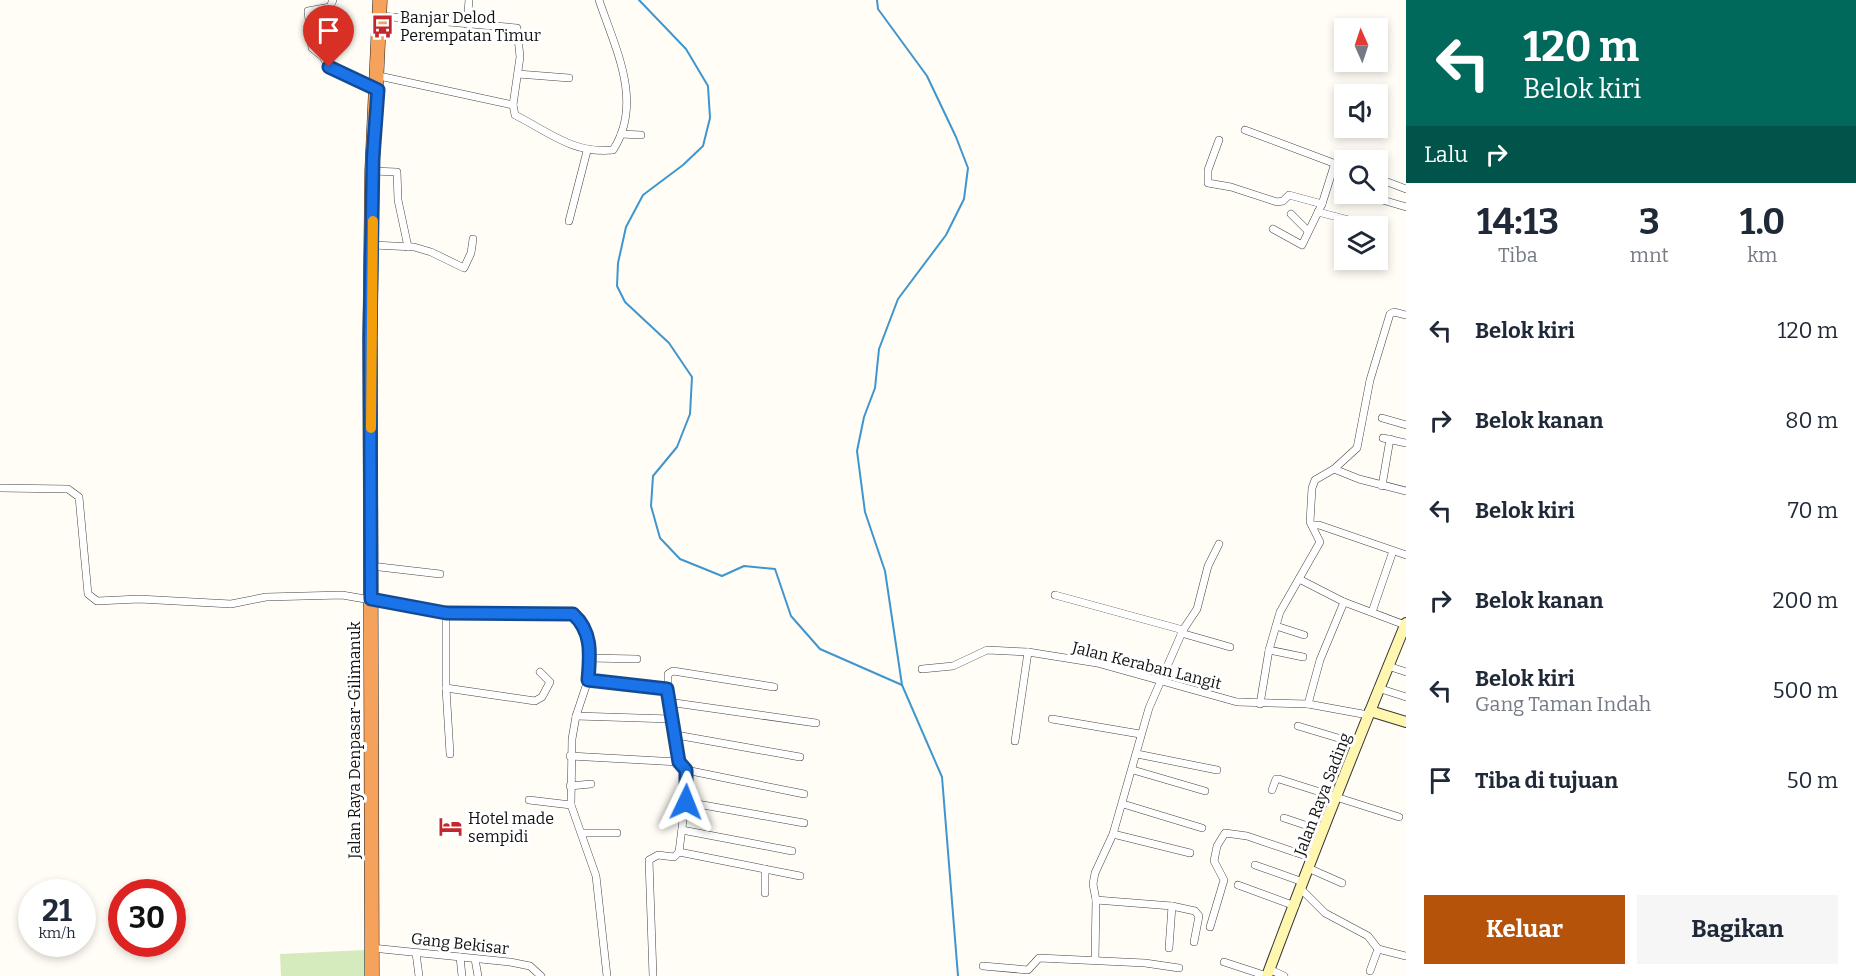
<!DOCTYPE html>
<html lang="id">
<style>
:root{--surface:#fff;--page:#f6f6f7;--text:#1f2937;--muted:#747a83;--accent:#b45309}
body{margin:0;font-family:Bitter,serif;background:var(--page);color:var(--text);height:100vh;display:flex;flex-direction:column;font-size:22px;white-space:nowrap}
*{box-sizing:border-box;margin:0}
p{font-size:20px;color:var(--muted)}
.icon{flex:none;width:33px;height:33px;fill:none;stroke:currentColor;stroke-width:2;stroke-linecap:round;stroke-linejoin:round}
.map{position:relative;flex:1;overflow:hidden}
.drawer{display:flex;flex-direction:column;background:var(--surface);width:450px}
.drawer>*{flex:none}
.top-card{background:#00695c;color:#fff;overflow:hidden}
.needle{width:39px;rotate:357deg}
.controls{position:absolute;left:1334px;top:18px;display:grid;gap:12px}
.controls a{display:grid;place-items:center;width:54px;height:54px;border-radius:0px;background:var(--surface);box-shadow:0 3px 9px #0003;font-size:30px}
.speed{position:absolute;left:18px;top:879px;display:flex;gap:12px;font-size:30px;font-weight:700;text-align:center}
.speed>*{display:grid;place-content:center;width:78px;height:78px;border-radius:50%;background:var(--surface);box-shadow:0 3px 9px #0003;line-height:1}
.speed small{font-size:15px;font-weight:400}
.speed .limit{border:9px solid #d22;background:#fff;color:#111}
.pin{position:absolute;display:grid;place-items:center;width:51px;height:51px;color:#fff;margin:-62px -26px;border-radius:50% 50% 50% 0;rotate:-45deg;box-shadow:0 0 6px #0007}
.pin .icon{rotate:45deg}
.me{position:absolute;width:66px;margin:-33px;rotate:2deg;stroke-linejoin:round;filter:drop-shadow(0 0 4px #0008)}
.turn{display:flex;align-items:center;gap:21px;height:126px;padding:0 18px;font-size:27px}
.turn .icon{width:78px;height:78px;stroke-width:2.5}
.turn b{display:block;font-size:42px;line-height:51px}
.then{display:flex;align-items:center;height:57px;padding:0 18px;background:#0003;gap:12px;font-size:22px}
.eta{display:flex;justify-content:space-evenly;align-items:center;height:102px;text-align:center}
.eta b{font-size:36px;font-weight:700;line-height:42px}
.cta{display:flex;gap:12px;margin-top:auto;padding:12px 18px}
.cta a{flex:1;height:69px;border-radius:0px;background:var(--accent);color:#fff;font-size:24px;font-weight:700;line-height:69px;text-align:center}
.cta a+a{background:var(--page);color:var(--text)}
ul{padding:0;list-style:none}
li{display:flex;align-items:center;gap:18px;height:90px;padding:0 18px}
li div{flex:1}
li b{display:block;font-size:22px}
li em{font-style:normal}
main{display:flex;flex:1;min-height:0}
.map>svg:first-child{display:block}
</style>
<main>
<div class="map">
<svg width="1406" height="976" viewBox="0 0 1406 976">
<rect width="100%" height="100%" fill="#fffdf5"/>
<polygon fill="#d5ebbd" points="365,950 365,976 281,976 280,954"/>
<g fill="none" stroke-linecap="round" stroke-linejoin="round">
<g stroke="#3f96cf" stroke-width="2">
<polyline points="639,0 686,49 708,86 710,118 703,146 683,165 643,195 626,227 618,263 617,286 625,302 669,343 692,377 690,414 677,447 653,476 651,506 660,538 680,559 722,576 744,566 775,569 791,616 820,649 902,685"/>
<polyline points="877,0 878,9 927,76 956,137 968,168 964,199 946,235 898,299 879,349 875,388 864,417 857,451 865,512 885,571 902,685 942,777 958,976"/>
</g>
<defs>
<g id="street">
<polyline points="333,0 330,7 308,11 312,48 323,57 329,67 376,88"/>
<path d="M380,16L517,28L520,57L513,105L515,115C549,132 573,154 613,150C644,102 615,48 599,0"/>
<polyline points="467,24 469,0"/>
<polyline points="518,74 569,78"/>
<polyline points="379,76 513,105"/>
<polyline points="1245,130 1344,167"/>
<polyline points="621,134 641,135"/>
<polyline points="1219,140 1208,170 1208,183 1231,187 1277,202 1283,201 1289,195 1322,204"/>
<polyline points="372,171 397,172 398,200 408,247"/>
<polyline points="1377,178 1406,189"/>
<polyline points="1342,187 1344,188"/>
<polyline points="1362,194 1406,207"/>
<polyline points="1318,212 1372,226"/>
<polyline points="1291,214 1307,230"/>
<polyline points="569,221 587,151"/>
<polyline points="1377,228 1381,229"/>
<polyline points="1273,229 1302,245 1322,204 1335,163"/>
<polyline points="373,245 414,247 431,252 464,268 471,253 473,239"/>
<polyline points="1382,418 1406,425"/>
<polyline points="1383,438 1406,443"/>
<polyline points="1334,469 1359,479 1406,491"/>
<polyline points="1382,486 1390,439"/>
<polyline points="0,488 68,489 79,497 88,594 97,601 139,599 231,604 266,597 342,595 446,613 573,614 586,628 590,658 588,680 576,716 572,739 571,805 596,876 607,976"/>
<polyline points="1312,525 1319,525 1406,555"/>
<polyline points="371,566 440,574"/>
<polyline points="1299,579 1344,602 1405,625"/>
<polyline points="1055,595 1183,630"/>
<polyline points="1372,612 1393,551"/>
<polyline points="446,613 446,688 450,754"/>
<polyline points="1276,626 1304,635"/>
<polyline points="1181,633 1230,647"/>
<polyline points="1269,650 1303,657"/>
<polyline points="590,658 637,659"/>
<polyline points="1388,666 1406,672"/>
<polyline points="922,669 953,666 987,650 1028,652 1097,663 1237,702 1308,704 1368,715"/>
<polyline points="588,680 667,689"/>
<polyline points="774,687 673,671 668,674 668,702 676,735 679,762 686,770 688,780 679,852 800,876"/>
<polyline points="446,688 535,701 542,697 550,682 540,672"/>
<polyline points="1378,688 1406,697"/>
<polyline points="668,702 816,723"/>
<polyline points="1260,704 1269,650 1280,612 1320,542 1310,522 1312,488 1315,480 1334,469 1357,448 1370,380 1390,314 1394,312 1406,315"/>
<polyline points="1308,704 1320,660 1344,602"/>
<polyline points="576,716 671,719"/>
<polyline points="1052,719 1140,734"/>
<polyline points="1298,726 1358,744"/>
<polyline points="676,735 800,757"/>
<polyline points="1015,741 1028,652"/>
<polyline points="1137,754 1217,770"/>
<polyline points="570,756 679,762"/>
<polyline points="686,770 804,794"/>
<polyline points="1133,770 1205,791"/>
<polyline points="570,786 591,784"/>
<polyline points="1272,790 1276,779 1279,779 1399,817"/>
<polyline points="529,800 571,805"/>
<polyline points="686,802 804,823"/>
<polyline points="1123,804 1202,828"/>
<polyline points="1284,818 1323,831"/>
<polyline points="682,830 792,851"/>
<polyline points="582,833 617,833"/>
<polyline points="1113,834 1190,853"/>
<polyline points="1255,865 1303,882"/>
<polyline points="1308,868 1342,883"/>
<polyline points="1238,885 1295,906"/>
<polyline points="1301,889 1325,913 1368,936 1378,949 1406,956"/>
<polyline points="765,893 765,869"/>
<polyline points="1096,900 1172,906 1195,911 1199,916 1194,942"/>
<polyline points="1210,927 1224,880 1214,861 1217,846 1225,833 1247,836 1312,858"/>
<polyline points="372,948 510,962 530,966 541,976"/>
<polyline points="1169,948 1172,906"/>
<polyline points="416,953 419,976"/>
<polyline points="460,957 462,976"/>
<polyline points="475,959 478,976"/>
<polyline points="1095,960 1096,900 1093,884 1095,873 1113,834 1149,708 1183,630 1197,609 1208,566 1219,544"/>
<polyline points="1224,962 1267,976"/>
<polyline points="983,966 1028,970 1039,958 1145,963 1179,968"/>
<polyline points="1269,969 1284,976"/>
<polyline points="1370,971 1378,949"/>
<polyline points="653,976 649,860 658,855 674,857 679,852"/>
</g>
<g id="secondary">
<polyline points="1370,711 1406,722"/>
<path d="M1267,976C1311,858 1358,740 1406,623"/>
</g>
<polyline id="highway" points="372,976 370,337 372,171 380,0"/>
</defs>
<use href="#street" stroke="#444" stroke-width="8"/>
<use href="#secondary" stroke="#333" stroke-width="12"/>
<use href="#highway" stroke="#222" stroke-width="15"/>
<use href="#street" stroke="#fff" stroke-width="7"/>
<use href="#secondary" stroke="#fff6b0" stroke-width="10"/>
<use href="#highway" stroke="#f5a25d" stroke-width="14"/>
</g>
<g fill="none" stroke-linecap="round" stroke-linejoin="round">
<defs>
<path id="route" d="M329,67L378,90L373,157L370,337L371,599L446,613L573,614C593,632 590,655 588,680L667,689L679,762L686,770V802"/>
</defs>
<use href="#route" stroke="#114b97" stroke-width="15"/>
<use href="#route" stroke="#1a73e8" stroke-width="10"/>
<polyline stroke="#f59e0b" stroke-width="10" points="371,428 373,221"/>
</g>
<defs>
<symbol id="bus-bare" viewBox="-9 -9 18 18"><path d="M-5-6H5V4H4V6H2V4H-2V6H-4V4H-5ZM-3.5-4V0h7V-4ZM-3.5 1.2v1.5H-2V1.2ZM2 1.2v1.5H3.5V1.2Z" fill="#c4262e" stroke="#fff" stroke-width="2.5" paint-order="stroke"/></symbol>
<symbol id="hotel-bare" viewBox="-9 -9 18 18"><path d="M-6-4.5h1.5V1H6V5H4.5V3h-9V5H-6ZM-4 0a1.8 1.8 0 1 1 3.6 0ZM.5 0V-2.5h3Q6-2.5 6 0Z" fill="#c4262e" stroke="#fff" stroke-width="2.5" paint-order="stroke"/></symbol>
</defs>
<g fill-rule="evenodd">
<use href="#bus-bare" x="366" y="10" width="33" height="33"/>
<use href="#hotel-bare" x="434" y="810" width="33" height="33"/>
</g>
<g text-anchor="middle" stroke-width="6" stroke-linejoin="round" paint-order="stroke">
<g font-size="16" fill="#111" stroke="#fff" text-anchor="start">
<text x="400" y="23">Banjar Delod<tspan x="400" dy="18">Perempatan Timur</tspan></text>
<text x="468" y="824">Hotel made<tspan x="468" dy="18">sempidi</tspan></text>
</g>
<g font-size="16" fill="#111" stroke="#fff">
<text transform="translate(1147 665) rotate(14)" y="6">Jalan Keraban Langit</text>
<text transform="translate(354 740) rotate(-90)" y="6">Jalan Raya Denpasar-Gilimanuk</text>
<text transform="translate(1322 794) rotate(-69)" y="6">Jalan Raya Sading</text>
<text transform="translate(460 943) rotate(6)" y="6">Gang Bekisar</text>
</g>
</g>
</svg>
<div class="controls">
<a><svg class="needle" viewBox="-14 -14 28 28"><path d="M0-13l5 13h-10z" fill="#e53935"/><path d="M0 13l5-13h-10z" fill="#747a83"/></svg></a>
<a><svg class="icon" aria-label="sound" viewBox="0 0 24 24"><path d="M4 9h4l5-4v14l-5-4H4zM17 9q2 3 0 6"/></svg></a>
<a><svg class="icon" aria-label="search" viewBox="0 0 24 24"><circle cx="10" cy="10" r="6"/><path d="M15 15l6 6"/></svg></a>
<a><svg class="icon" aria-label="layers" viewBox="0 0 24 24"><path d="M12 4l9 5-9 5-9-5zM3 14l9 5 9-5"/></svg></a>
</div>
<div class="speed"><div>21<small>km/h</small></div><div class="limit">30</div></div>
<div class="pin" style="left:329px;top:67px;background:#d93025"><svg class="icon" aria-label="arrive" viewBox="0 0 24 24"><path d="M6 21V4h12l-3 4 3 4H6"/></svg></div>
<svg class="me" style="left:686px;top:802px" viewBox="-20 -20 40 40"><path d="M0-17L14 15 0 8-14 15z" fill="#1a73e8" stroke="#fff" stroke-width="4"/></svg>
</div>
<section class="drawer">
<div class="top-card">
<div class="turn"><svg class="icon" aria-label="left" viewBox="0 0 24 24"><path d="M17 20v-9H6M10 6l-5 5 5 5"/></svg><div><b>120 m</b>Belok kiri</div></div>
<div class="then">Lalu<svg class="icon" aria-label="right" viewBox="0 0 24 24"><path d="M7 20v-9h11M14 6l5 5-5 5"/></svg></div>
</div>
<div class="eta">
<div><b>14:13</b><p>Tiba</p></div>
<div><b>3</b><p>mnt</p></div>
<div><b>1.0</b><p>km</p></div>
</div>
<ul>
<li><svg class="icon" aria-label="left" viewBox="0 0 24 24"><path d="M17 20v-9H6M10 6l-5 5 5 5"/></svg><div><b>Belok kiri</b></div><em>120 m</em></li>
<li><svg class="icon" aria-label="right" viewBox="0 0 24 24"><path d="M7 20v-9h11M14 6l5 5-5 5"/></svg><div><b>Belok kanan</b></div><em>80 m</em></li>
<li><svg class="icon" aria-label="left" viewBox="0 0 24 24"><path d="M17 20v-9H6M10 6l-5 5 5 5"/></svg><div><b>Belok kiri</b></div><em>70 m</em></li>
<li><svg class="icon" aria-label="right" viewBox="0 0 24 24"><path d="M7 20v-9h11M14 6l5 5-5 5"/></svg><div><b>Belok kanan</b></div><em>200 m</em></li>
<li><svg class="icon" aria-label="left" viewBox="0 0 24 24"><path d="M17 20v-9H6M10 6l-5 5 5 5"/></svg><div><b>Belok kiri</b><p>Gang Taman Indah</p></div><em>500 m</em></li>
<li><svg class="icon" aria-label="arrive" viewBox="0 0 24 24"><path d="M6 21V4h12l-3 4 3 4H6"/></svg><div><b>Tiba di tujuan</b></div><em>50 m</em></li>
</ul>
<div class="cta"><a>Keluar</a><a>Bagikan</a></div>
</section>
</main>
